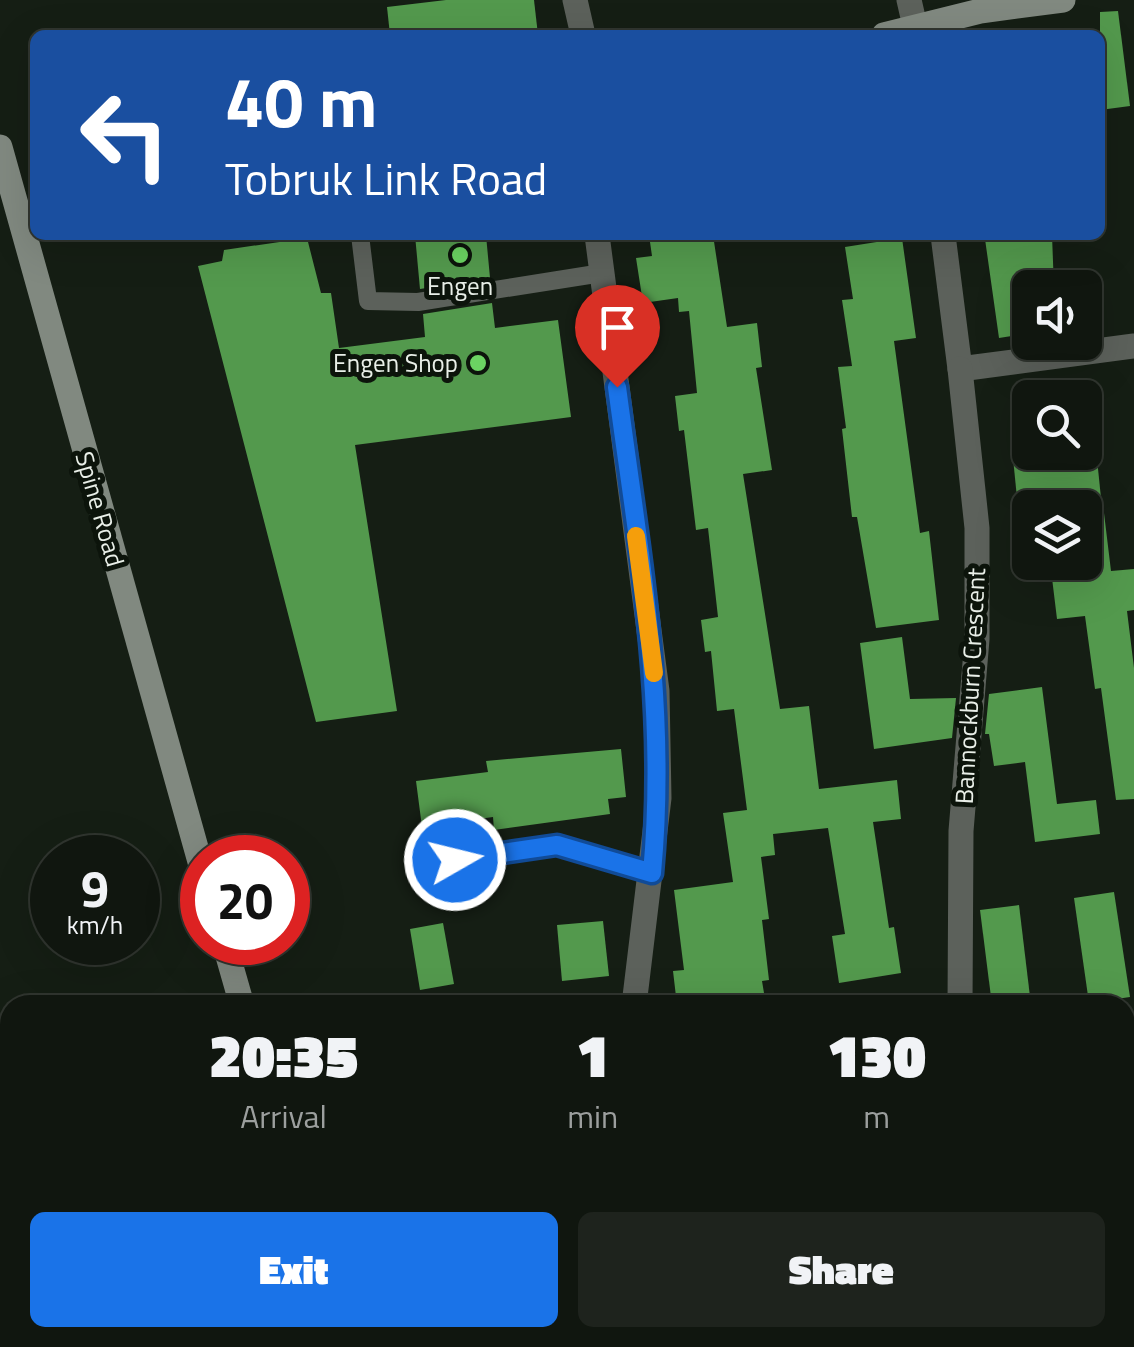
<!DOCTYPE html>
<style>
:root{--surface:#10160f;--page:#1e231d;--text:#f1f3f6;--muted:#9c9f9e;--line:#30352f;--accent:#1a73e8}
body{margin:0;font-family:"Titillium Web",sans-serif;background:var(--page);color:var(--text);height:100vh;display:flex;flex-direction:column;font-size:38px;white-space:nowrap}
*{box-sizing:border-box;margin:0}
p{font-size:32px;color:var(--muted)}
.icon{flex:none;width:55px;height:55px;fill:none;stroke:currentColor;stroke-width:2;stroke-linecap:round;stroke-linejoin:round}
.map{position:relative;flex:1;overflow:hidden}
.drawer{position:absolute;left:0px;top:995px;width:1135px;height:352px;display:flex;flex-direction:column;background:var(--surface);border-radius:30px 30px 0 0;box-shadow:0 10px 40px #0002,0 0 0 2px var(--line)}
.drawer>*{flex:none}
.hud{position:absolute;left:30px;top:30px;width:1075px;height:210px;border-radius:15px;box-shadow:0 10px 40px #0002,0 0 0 2px var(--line);background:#1a4fa0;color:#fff;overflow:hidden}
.controls{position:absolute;left:1012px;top:270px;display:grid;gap:20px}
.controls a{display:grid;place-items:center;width:90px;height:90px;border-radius:15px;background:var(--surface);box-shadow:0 10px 40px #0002,0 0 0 2px var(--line);font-size:50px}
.speed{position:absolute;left:30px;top:835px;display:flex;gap:20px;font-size:50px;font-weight:700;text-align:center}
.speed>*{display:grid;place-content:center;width:130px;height:130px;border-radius:50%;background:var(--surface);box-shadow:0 10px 40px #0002,0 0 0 2px var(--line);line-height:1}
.speed small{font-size:25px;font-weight:400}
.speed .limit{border:15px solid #d22;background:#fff;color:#111}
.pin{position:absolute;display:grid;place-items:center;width:85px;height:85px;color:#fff;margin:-102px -42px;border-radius:50% 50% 50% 0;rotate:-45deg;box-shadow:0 0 10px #0007}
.pin .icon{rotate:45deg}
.me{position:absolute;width:110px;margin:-55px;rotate:82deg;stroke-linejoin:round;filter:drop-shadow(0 0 8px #0008)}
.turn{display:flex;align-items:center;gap:35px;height:210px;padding:0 30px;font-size:45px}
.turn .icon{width:130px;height:130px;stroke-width:2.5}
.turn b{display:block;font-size:70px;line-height:85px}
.eta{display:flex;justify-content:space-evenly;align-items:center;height:170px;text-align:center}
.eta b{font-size:60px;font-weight:800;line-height:70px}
.button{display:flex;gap:20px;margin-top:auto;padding:20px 30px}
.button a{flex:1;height:115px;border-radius:15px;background:var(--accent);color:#fff;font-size:40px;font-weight:800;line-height:115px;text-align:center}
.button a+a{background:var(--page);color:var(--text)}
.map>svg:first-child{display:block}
</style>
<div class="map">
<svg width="1134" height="1347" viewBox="0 0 1134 1347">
<rect width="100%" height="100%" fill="#151e14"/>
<polygon fill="#094006" points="1134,1186 1134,1347 837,1347 835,1338 1125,1338 1125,1187"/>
<g fill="#53994d">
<polygon points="446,0 534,0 538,35 390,35 387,7"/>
<polygon points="1118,11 1130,106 1100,110 1100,12"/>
<polygon points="415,235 486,235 490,278 420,289"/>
<polygon points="649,235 713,235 727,327 757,323 762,367 756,368 772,470 743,474 780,709 809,706 819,789 897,780 901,819 873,822 889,928 894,927 901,973 839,983 832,936 845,934 828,828 773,834 775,855 761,857 769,919 762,920 769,980 762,981 766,1005 677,1005 673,971 684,970 674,890 733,882 723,813 747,810 734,709 717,711 711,651 705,652 701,620 718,617 708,528 696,530 684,430 679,431 675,396 697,393 689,311 679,312 678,298 643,303 636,258 652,256"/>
<polygon points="1013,235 1052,235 1054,288 1030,288 1030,333 999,338 985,239"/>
<polygon points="307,238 321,293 331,293 339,348 425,337 423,314 492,303 495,328 558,320 571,417 355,445 397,711 316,722 198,266 222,261 224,250"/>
<polygon points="902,238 916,338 894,341 920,533 929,531 939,620 876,628 857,517 852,517 842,429 846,428 838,367 852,366 842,300 853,299 845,247"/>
<polygon points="1096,449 1102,508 1018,508 1013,458"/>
<polygon points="1104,513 1111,571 1134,569 1134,610 1127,611 1134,668 1134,799 1116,800 1101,688 1095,689 1085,616 1057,619 1052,578 1085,574 1085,514"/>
<polygon points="902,637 910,699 956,698 952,738 874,749 860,643"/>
<polygon points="1042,687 1057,804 1096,800 1100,834 1035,842 1025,762 994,766 989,734 985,734 989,694"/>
<polygon points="621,749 626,797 608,799 610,814 494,830 493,817 422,827 416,781 488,772 486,761"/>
<polygon points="1114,892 1130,997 1089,1003 1074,898"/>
<polygon points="1019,905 1031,1005 992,1005 980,910"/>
<polygon points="603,921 609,976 562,981 557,925"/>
<polygon points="443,923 454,984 420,990 410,929"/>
</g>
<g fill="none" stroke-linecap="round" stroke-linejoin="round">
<g stroke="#5c615b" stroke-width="18">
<polyline points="360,235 368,301 418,302 602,273"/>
<polyline points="455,860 557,845 652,873"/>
</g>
<g stroke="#5c615b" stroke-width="25">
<polyline points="575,0 583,35"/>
<polyline points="909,0 917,35"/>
<polyline points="597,235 657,691 659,798 634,1005"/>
<polyline points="943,235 960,369 1134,346"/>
<polyline points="960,369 977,528 977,639 961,831 960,1005"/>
<polyline points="1125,1169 1134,1168"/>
<polyline points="627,1338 630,1347"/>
</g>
<g stroke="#818980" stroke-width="25">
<polyline points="884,35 980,11 1063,0"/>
<polyline points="0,147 202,869"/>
<polyline points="224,942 242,1005"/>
<polyline points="337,1338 340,1347"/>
</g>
</g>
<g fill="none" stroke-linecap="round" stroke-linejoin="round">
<defs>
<path id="route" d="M455,860L557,845L652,873C668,705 639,553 617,387"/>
</defs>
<use href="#route" stroke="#114b97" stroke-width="25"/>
<use href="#route" stroke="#1a73e8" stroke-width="18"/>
<polyline stroke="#f59e0b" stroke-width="18" points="636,536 654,673"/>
</g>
<g fill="#6bd362" stroke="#0c140b" stroke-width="4">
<circle cx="460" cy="255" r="10"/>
<circle cx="478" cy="363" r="10"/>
</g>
<g text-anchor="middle" stroke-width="10" stroke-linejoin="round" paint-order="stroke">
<g font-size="25" fill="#e9efe8" stroke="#0c140b">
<text x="460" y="295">Engen</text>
<text x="458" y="372" text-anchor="end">Engen Shop</text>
</g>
<g font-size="25" fill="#e9efe8" stroke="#0c140b">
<text transform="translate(100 509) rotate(74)" y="9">Spine Road</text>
<text transform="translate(970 686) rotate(-87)" y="9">Bannockburn Crescent</text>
</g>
</g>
</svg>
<div class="controls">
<a><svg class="icon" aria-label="sound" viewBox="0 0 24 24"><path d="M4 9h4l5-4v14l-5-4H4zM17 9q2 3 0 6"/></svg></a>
<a><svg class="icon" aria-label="search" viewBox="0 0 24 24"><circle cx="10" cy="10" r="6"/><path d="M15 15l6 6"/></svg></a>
<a><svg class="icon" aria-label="layers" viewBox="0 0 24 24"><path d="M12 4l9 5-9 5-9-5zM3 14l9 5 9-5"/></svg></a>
</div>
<div class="speed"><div>9<small>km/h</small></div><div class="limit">20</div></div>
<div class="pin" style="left:617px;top:387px;background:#d93025"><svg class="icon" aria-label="arrive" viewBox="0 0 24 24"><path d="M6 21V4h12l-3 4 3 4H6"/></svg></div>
<svg class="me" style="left:455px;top:860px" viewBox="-20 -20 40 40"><circle r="17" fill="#1a73e8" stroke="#fff" stroke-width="3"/><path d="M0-11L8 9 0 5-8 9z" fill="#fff"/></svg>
<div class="hud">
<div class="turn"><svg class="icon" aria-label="left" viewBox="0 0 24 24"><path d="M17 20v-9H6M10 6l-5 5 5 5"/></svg><div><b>40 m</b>Tobruk Link Road</div></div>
</div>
<section class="drawer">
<div class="eta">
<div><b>20:35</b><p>Arrival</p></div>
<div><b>1</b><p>min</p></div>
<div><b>130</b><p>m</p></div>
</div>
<div class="button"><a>Exit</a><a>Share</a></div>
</section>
</div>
